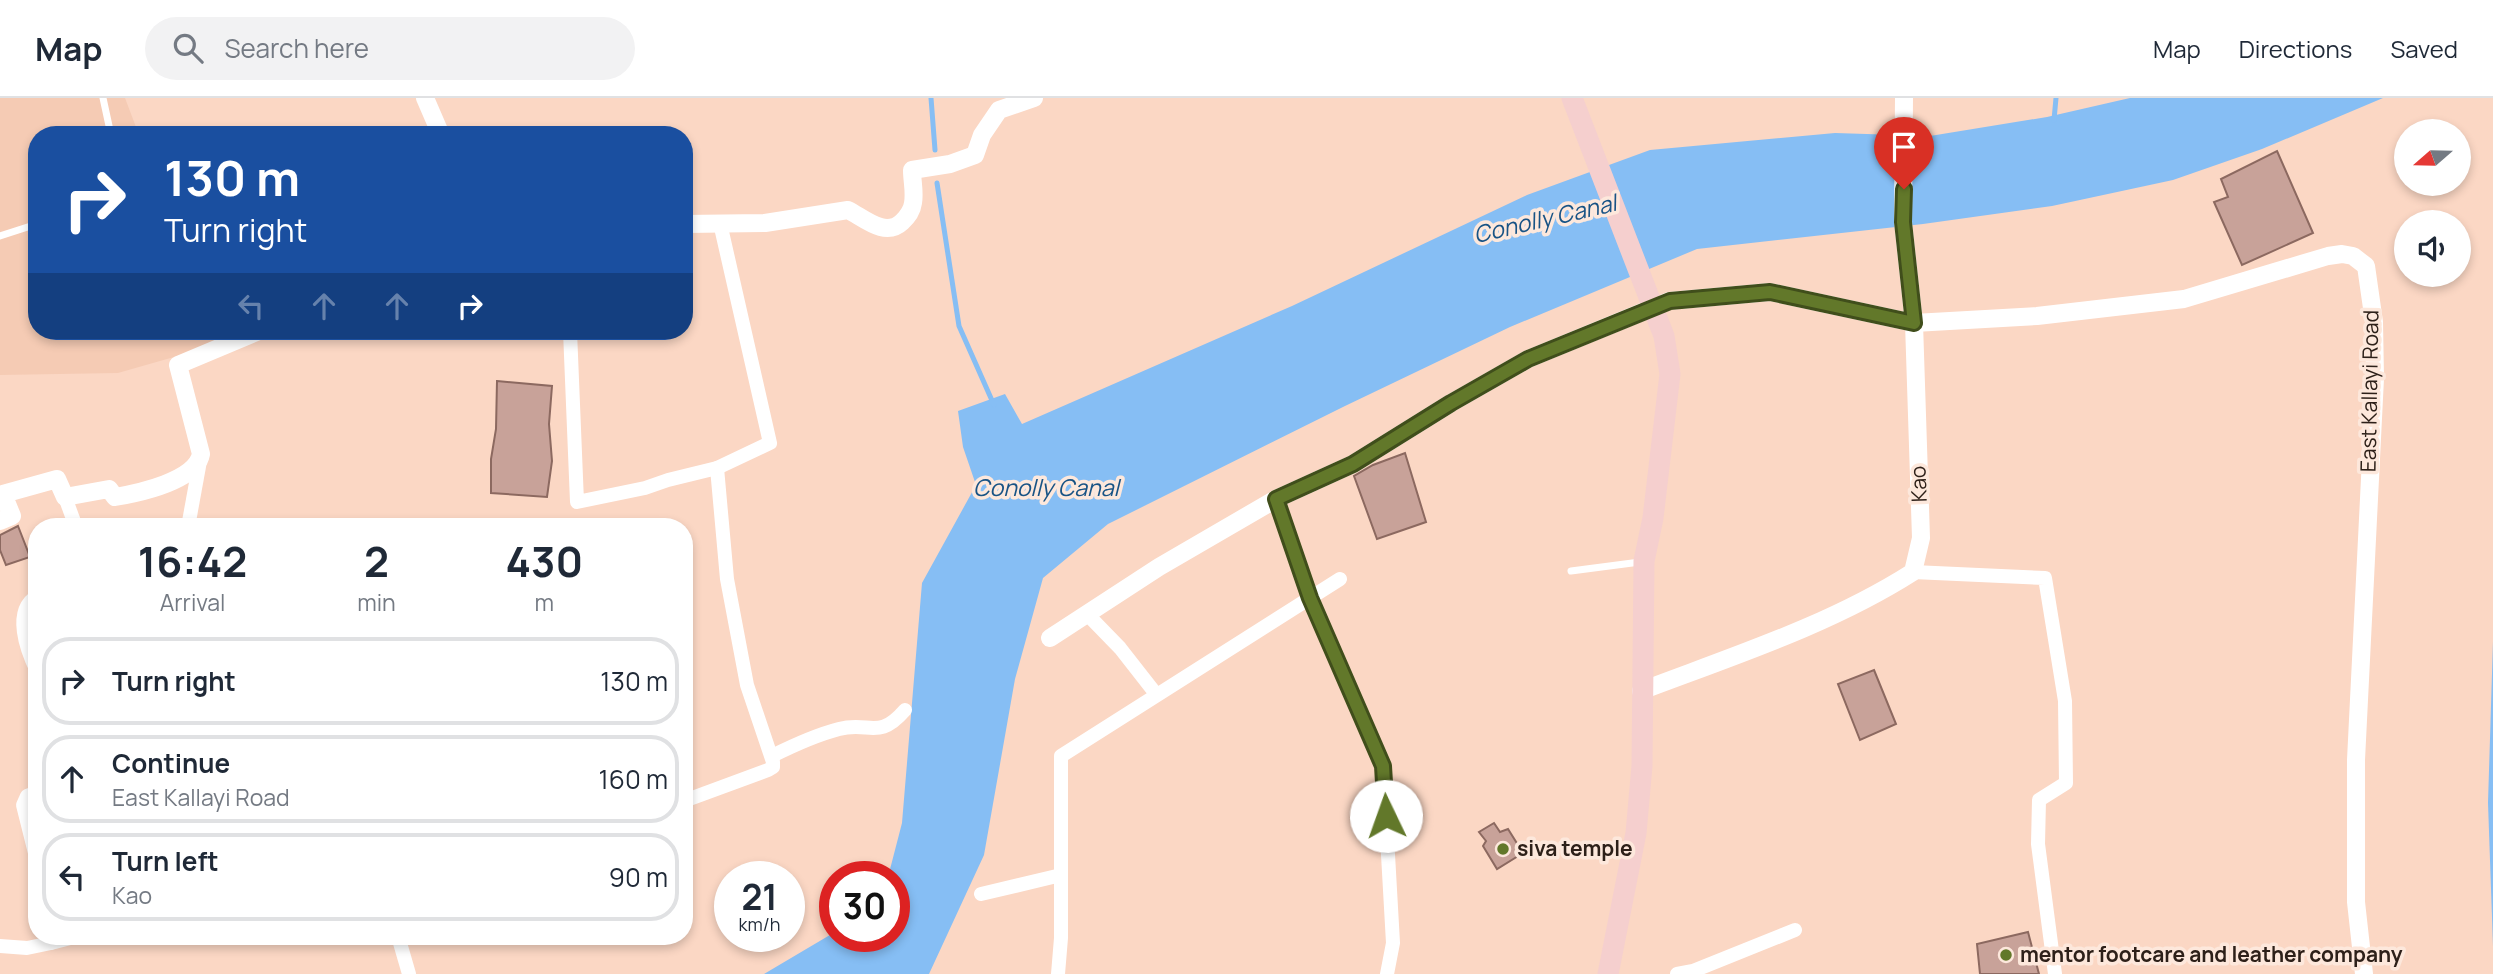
<!DOCTYPE html>
<style>
:root{--surface:#fff;--page:#f2f2f3;--text:#1f2937;--muted:#747a83;--line:#e0e1e3}
body{margin:0;font-family:Manrope,sans-serif;background:var(--page);color:var(--text);height:100vh;display:flex;flex-direction:column;font-size:26px;white-space:nowrap}
*{box-sizing:border-box;margin:0}
p{font-size:23px;color:var(--muted)}
.icon{flex:none;width:38px;height:38px;fill:none;stroke:currentColor;stroke-width:2;stroke-linecap:round;stroke-linejoin:round}
.map{position:relative;flex:1;overflow:hidden}
.details{position:absolute;left:28px;top:420px;width:665px;height:427px;display:flex;flex-direction:column;background:var(--surface);border-radius:28px;box-shadow:0 4px 10px #0003}
.details>*{flex:none}
.hud{position:absolute;left:28px;top:28px;width:665px;height:214px;border-radius:28px;box-shadow:0 4px 10px #0003;background:#1a4fa0;color:#fff;overflow:hidden}
.needle{width:46px;rotate:250deg}
.fabs{position:absolute;left:2394px;top:21px;display:grid;gap:14px}
.fabs a{display:grid;place-items:center;width:77px;height:77px;border-radius:50%;background:var(--surface);box-shadow:0 4px 10px #0003;font-size:35px}
.speed{position:absolute;left:714px;top:763px;display:flex;gap:14px;font-size:35px;font-weight:700;text-align:center}
.speed>*{display:grid;place-content:center;width:91px;height:91px;border-radius:50%;background:var(--surface);box-shadow:0 4px 10px #0003;line-height:1}
.speed small{font-size:18px;font-weight:400}
.speed .limit{border:10px solid #d22;background:#fff;color:#111}
.pin{position:absolute;display:grid;place-items:center;width:60px;height:60px;color:#fff;margin:-72px -30px;border-radius:50% 50% 50% 0;rotate:-45deg;box-shadow:0 0 7px #0007}
.pin .icon{rotate:45deg}
.me{position:absolute;width:77px;margin:-38px;rotate:357deg;stroke-linejoin:round;filter:drop-shadow(0 0 5px #0008)}
.turn{display:flex;align-items:center;gap:24px;height:147px;padding:0 21px;font-size:32px}
.turn .icon{width:91px;height:91px;stroke-width:2.5}
.turn b{display:block;font-size:49px;line-height:60px}
.lanes{display:flex;align-items:center;height:66px;padding:0 21px;background:#0003;justify-content:center;gap:35px;direction:ltr}
.lanes .off{opacity:.35}
.eta{display:flex;justify-content:space-evenly;align-items:center;height:119px;text-align:center}
.eta b{font-size:42px;font-weight:700;line-height:49px}
ul{padding:0;list-style:none}
li{display:flex;align-items:center;gap:21px;height:88px;margin:0 14px 10px;padding:0 7px;border:4px solid var(--line);border-radius:28px}
li div{flex:1}
li b{display:block;font-size:26px}
li em{font-style:normal}
header{display:flex;align-items:center;gap:42px;box-sizing:border-box;height:98px;padding:0 35px;background:var(--surface);border-bottom:2px solid var(--line)}
header strong{font-size:33px}
nav{display:flex;gap:38px;margin-inline-start:auto;font-size:24px}
.search{width:490px;height:63px;background:var(--page);display:flex;align-items:center;gap:18px;box-sizing:border-box;padding:0 24px;border-radius:38px;color:var(--muted);font-size:26px}
.map>svg:first-child{display:block}
</style>
<header>
<strong>Map</strong>
<div class="search"><svg class="icon" aria-label="search" viewBox="0 0 24 24"><circle cx="10" cy="10" r="6"/><path d="M15 15l6 6"/></svg>Search here</div>
<nav><a>Map</a><a>Directions</a><a>Saved</a></nav>
</header>
<div class="map">
<svg width="2493" height="876" viewBox="0 0 2493 876">
<rect width="100%" height="100%" fill="#fbd7c4"/>
<polygon fill="#f5cbb4" points="0,0 125,0 139,37 37,37 37,233 218,233 216,247 118,275 0,277"/>
<g fill="#86bef4">
<polygon points="2130,0 2383,0 2262,51 2173,82 2052,108 1923,126 1697,151 1510,229 1345,308 1108,426 1043,480 1015,581 984,757 929,876 764,876 835,834 835,838 894,838 894,779 888,779 902,725 922,485 976,387 963,349 958,313 1005,296 1022,326 1292,208 1527,97 1650,52 1835,35 1930,38 2047,19"/>
<polygon points="2493,543 2493,848 2488,705"/>
</g>
<g fill="none" stroke-linecap="round" stroke-linejoin="round">
<g stroke="#86bef4" stroke-width="5">
<polyline points="931,0 935,52"/>
<polyline points="2054,22 2056,0"/>
<polyline points="937,85 959,228 994,307"/>
</g>
</g>
<g fill="#c8a299" stroke="#8c6960" stroke-width="2">
<polygon points="2277,53 2313,135 2242,167 2214,104 2228,99 2221,81"/>
<polygon points="497,283 552,288 549,326 552,363 547,399 491,395 491,361 496,331"/>
<polygon points="1405,355 1426,424 1377,441 1354,378 1373,367"/>
<polygon points="18,428 30,459 6,467 0,452 0,437"/>
<polygon points="1874,572 1896,626 1860,642 1838,586"/>
<polygon points="1494,725 1500,734 1508,731 1523,755 1497,771 1483,748 1486,743 1479,734"/>
<polygon points="2028,834 2039,876 1980,876 1977,846"/>
</g>
<g fill="none" stroke-linecap="round" stroke-linejoin="round">
<g stroke="#fff" stroke-width="7">
<polyline points="103,0 111,37"/>
<polyline points="0,138 37,126"/>
<polyline points="1571,473 1640,464"/>
</g>
<g stroke="#fff" stroke-width="14">
<polyline points="570,233 577,404 645,390 668,382 717,370 727,481 747,587 773,664 773,669 768,672 684,703"/>
<polyline points="717,370 770,345 720,125"/>
<polyline points="65,399 76,429"/>
<polyline points="1276,401 1310,500 1383,668 1393,845 1387,876"/>
<polyline points="188,429 200,363"/>
<polyline points="1913,474 2045,480 2065,603 2066,685 2039,702 2038,746 2055,876"/>
<path d="M37,498C12,513 27,553 37,573"/>
<polyline points="1087,516 1120,550 1156,596"/>
<path d="M772,658C794,647 816,637 839,631C870,623 878,643 905,612"/>
<polyline points="37,694 27,698 23,707 37,763"/>
<polyline points="981,796 1061,777"/>
<polyline points="398,838 409,876"/>
<polyline points="51,845 78,838"/>
<polyline points="0,848 27,850 51,845 50,838"/>
<polyline points="1058,876 1061,840 1061,658 1340,481"/>
<polyline points="1677,876 1693,873 1795,832"/>
</g>
<g stroke="#fff" stroke-width="18">
<polyline points="425,0 441,37"/>
<path d="M684,126L765,125L848,112C864,120 885,140 902,124C908,118 912,113 913,105C915,94 912,83 912,72L950,66L975,57L982,37L999,12L1034,0"/>
<path d="M0,423L12,418L3,396L57,381L65,399L109,391L115,399C138,395 196,383 201,356L178,267L259,233"/>
<polyline points="1050,540 1159,469 1276,401 1353,366 1451,305 1528,261 1669,203 1770,194 1914,225 2037,218 2184,201 2328,158 2342,156 2353,158 2366,168 2374,224 2375,280 2356,662 2356,804 2364,876"/>
<path d="M1641,593C1733,558 1830,527 1913,474L1921,440L1914,225L1903,124L1904,0"/>
</g>
<polyline stroke="#f5cfce" stroke-width="21" points="1572,0 1664,238 1670,276 1653,420 1644,463 1642,668 1636,735 1608,876"/>
</g>
<g fill="none" stroke-linecap="round" stroke-linejoin="round">
<defs>
<polyline id="route" points="1386,718 1383,668 1310,500 1276,401 1353,366 1451,305 1528,261 1670,203 1770,194 1914,225 1903,124 1904,91"/>
</defs>
<use href="#route" stroke="#404e1b" stroke-width="18"/>
<use href="#route" stroke="#62782a" stroke-width="12"/>
</g>
<g fill="#62782a" stroke="#fde8dc" stroke-width="2.5">
<circle cx="1503" cy="751" r="7"/>
<circle cx="2006" cy="857" r="7"/>
</g>
<g text-anchor="middle" stroke-width="7" stroke-linejoin="round" paint-order="stroke">
<g font-size="21" fill="#2d2019" stroke="#fde8dc">
<text transform="translate(2370 293) rotate(-89)" y="7">East Kallayi Road</text>
<text transform="translate(1919 386) rotate(-92)" y="7">Kao</text>
</g>
<g font-size="21" font-weight="bold" fill="#2d2019" stroke="#fde8dc" text-anchor="start">
<text x="1517" y="758">siva temple</text>
<text x="2020" y="864">mentor footcare and leather company</text>
</g>
<g font-size="23" font-style="italic" fill="#185385" stroke="#fde8dc">
<text transform="translate(1545 121) rotate(-13)" y="8">Conolly Canal</text>
<text x="1046" y="398">Conolly Canal</text>
</g>
</g>
</svg>
<div class="fabs">
<a><svg class="needle" viewBox="-14 -14 28 28"><path d="M0-13l5 13h-10z" fill="#e53935"/><path d="M0 13l5-13h-10z" fill="#747a83"/></svg></a>
<a><svg class="icon" aria-label="sound" viewBox="0 0 24 24"><path d="M4 9h4l5-4v14l-5-4H4zM17 9q2 3 0 6"/></svg></a>
</div>
<div class="speed"><div>21<small>km/h</small></div><div class="limit">30</div></div>
<div class="pin" style="left:1904px;top:91px;background:#d93025"><svg class="icon" aria-label="arrive" viewBox="0 0 24 24"><path d="M6 21V4h12l-3 4 3 4H6"/></svg></div>
<svg class="me" style="left:1386px;top:718px" viewBox="-20 -20 40 40"><circle r="19" fill="#fff"/><path d="M0-13L10 11 0 6-10 11z" fill="#62782a"/></svg>
<div class="hud">
<div class="turn"><svg class="icon" aria-label="right" viewBox="0 0 24 24"><path d="M7 20v-9h11M14 6l5 5-5 5"/></svg><div><b>130 m</b>Turn right</div></div>
<div class="lanes"><svg class="icon off" aria-label="left" viewBox="0 0 24 24"><path d="M17 20v-9H6M10 6l-5 5 5 5"/></svg><svg class="icon off" aria-label="ahead" viewBox="0 0 24 24"><path d="M12 20V5M6 11l6-6 6 6"/></svg><svg class="icon off" aria-label="ahead" viewBox="0 0 24 24"><path d="M12 20V5M6 11l6-6 6 6"/></svg><svg class="icon" aria-label="right" viewBox="0 0 24 24"><path d="M7 20v-9h11M14 6l5 5-5 5"/></svg></div>
</div>
<section class="details">
<div class="eta">
<div><b>16:42</b><p>Arrival</p></div>
<div><b>2</b><p>min</p></div>
<div><b>430</b><p>m</p></div>
</div>
<ul>
<li><svg class="icon" aria-label="right" viewBox="0 0 24 24"><path d="M7 20v-9h11M14 6l5 5-5 5"/></svg><div><b>Turn right</b></div><em>130 m</em></li>
<li><svg class="icon" aria-label="ahead" viewBox="0 0 24 24"><path d="M12 20V5M6 11l6-6 6 6"/></svg><div><b>Continue</b><p>East Kallayi Road</p></div><em>160 m</em></li>
<li><svg class="icon" aria-label="left" viewBox="0 0 24 24"><path d="M17 20v-9H6M10 6l-5 5 5 5"/></svg><div><b>Turn left</b><p>Kao</p></div><em>90 m</em></li>
</ul>
</section>
</div>
